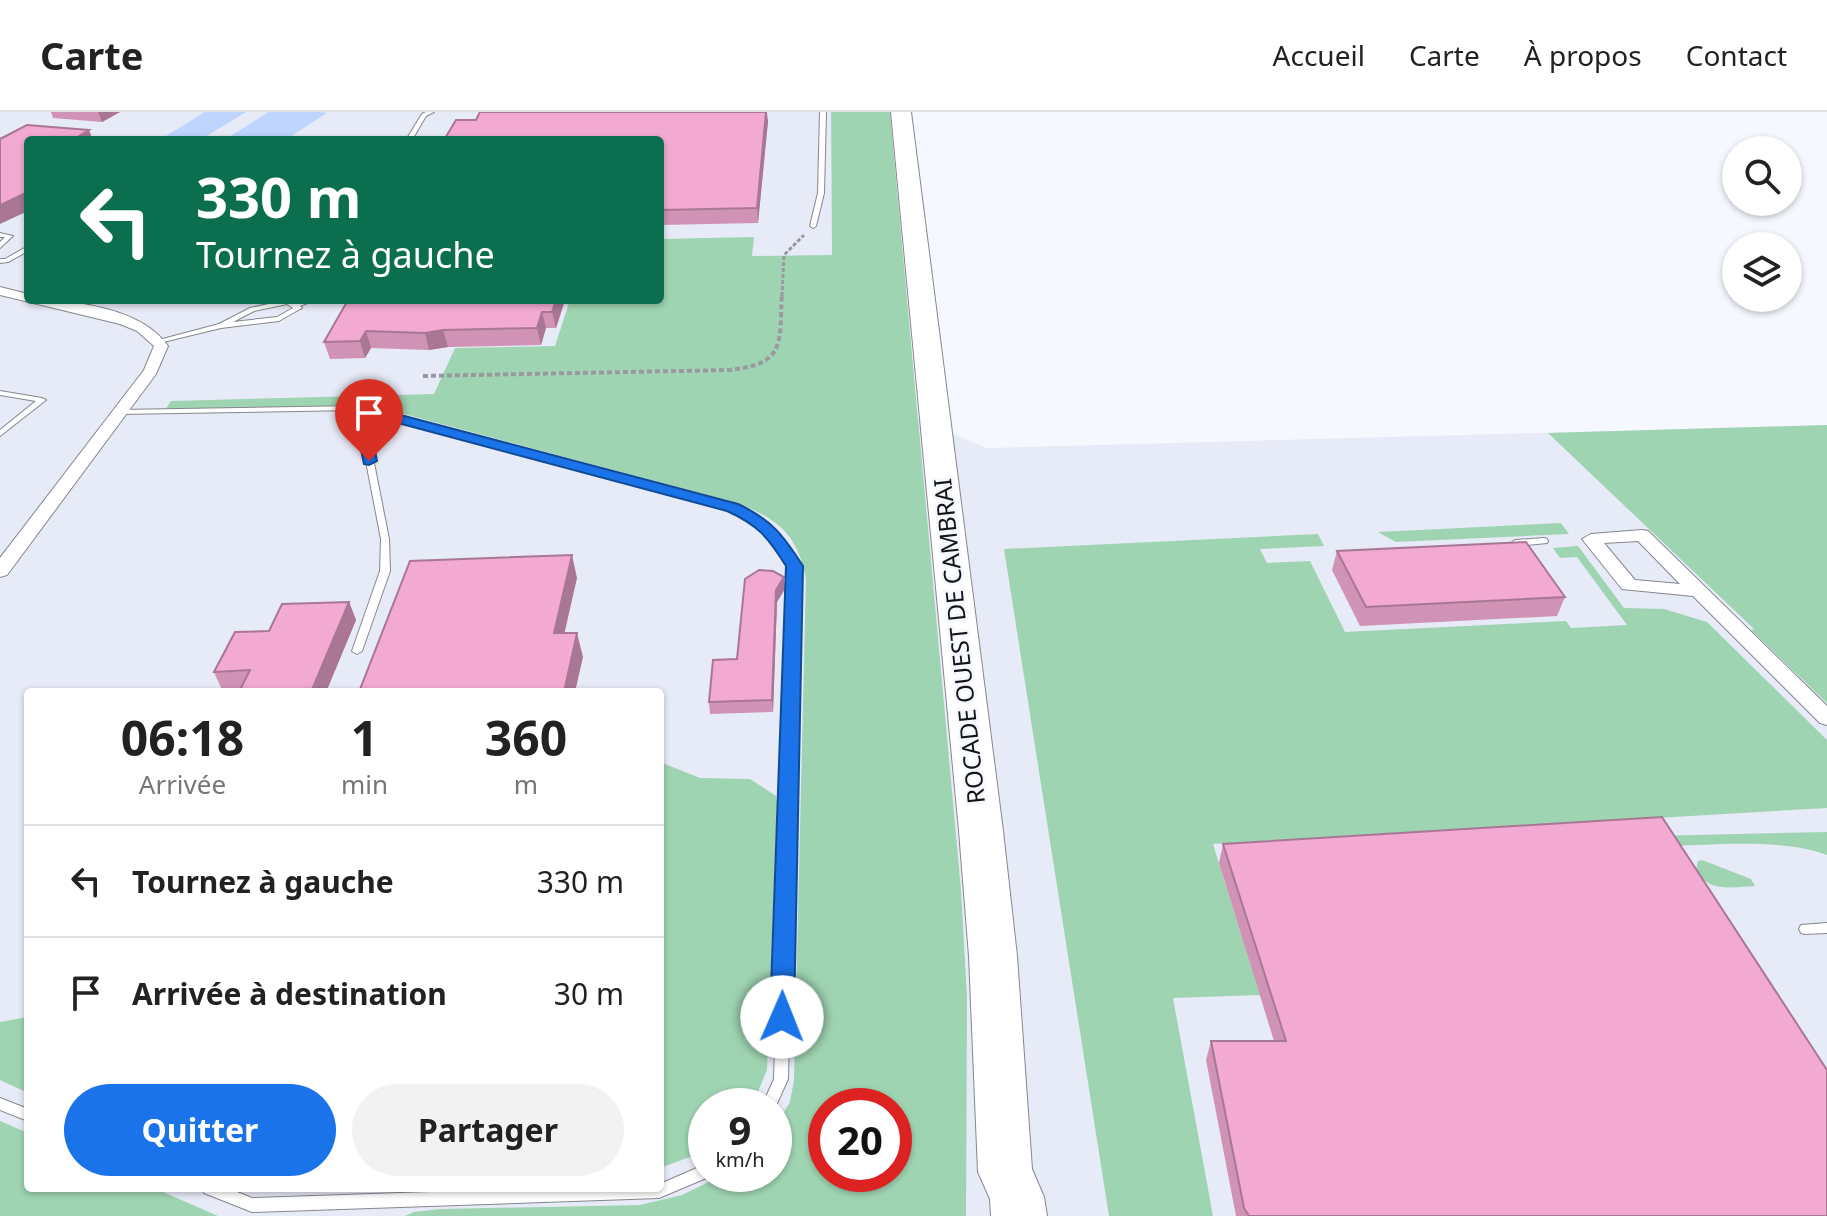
<!DOCTYPE html>
<html lang="fr">
<meta charset="utf-8">
<style>
:root{--surface:#fff;--page:#f2f2f2;--text:#222;--muted:#767676;--line:#e0e0e0;--accent:#1a73e8}
body{margin:0;font-family:"Noto Sans",sans-serif;background:var(--page);color:var(--text);height:100vh;display:flex;flex-direction:column;font-size:30px;white-space:nowrap}
*{box-sizing:border-box;margin:0}
p{font-size:26px;color:var(--muted)}
.icon{flex:none;width:44px;height:44px;fill:none;stroke:currentColor;stroke-width:2;stroke-linecap:round;stroke-linejoin:round}
.map{position:relative;flex:1;overflow:hidden}
.details{position:absolute;left:24px;top:576px;width:640px;height:504px;display:flex;flex-direction:column;background:var(--surface);border-radius:8px;box-shadow:0 2px 6px #0004}
.details>*{flex:none}
.banner{position:absolute;left:24px;top:24px;width:640px;height:168px;border-radius:8px;box-shadow:0 2px 6px #0004;background:#0b6e4f;color:#fff;overflow:hidden}
.buttons{position:absolute;left:1722px;top:24px;display:grid;gap:16px}
.buttons a{display:grid;place-items:center;width:80px;height:80px;border-radius:50%;background:var(--surface);box-shadow:0 2px 6px #0004;font-size:40px}
.speed{position:absolute;left:688px;top:976px;display:flex;gap:16px;font-size:40px;font-weight:700;text-align:center}
.speed>*{display:grid;place-content:center;width:104px;height:104px;border-radius:50%;background:var(--surface);box-shadow:0 2px 6px #0004;line-height:1}
.speed small{font-size:20px;font-weight:400}
.speed .limit{border:12px solid #d22;background:#fff;color:#111}
.pin{position:absolute;display:grid;place-items:center;width:68px;height:68px;color:#fff;margin:-82px -34px;border-radius:50% 50% 50% 0;rotate:-45deg;box-shadow:0 0 8px #0007}
.pin .icon{rotate:45deg}
.me{position:absolute;width:88px;margin:-44px;rotate:1deg;stroke-linejoin:round;filter:drop-shadow(0 0 6px #0008)}
.turn{display:flex;align-items:center;gap:28px;height:168px;padding:0 40px;font-size:36px}
.turn .icon{width:104px;height:104px;stroke-width:2.5}
.turn b{display:block;font-size:56px;line-height:68px}
.eta{display:flex;justify-content:space-evenly;align-items:center;height:136px;text-align:center}
.eta b{font-size:48px;font-weight:700;line-height:56px}
.button{display:flex;gap:16px;margin-top:auto;padding:16px 40px}
.button a{flex:1;height:92px;border-radius:48px;background:var(--accent);color:#fff;font-size:32px;font-weight:700;line-height:92px;text-align:center}
.button a+a{background:var(--page);color:var(--text)}
ul{padding:0;list-style:none}
li{display:flex;align-items:center;gap:24px;height:112px;padding:0 40px;border-top:2px solid var(--line)}
li div{flex:1}
li b{display:block;font-size:30px}
li em{font-style:normal}
header{display:flex;align-items:center;gap:48px;box-sizing:border-box;height:112px;padding:0 40px;background:var(--surface);border-bottom:2px solid var(--line)}
header strong{font-size:38px}
nav{display:flex;gap:44px;margin-inline-start:auto;font-size:28px}
.map>svg:first-child{display:block}
</style>
<header>
<strong>Carte</strong>
<nav><a>Accueil</a><a>Carte</a><a>À propos</a><a>Contact</a></nav>
</header>
<div class="map">
<svg width="1827" height="1104" viewBox="0 0 1827 1104">
<rect width="100%" height="100%" fill="#f6f8ff"/>
<path fill="#e7eaf7" fill-rule="evenodd" d="M0,0H831L833,272L987,336L1827,313V1104H0ZM28,28H660V188H28ZM28,580H660V1076H28ZM706,994H774V1062H706ZM826,994H894V1062H826Z"/>
<g fill="#9fd4b2" fill-rule="evenodd">
<path d="M831,0H890L961,778L967,885L966,1104H405L414,1100L440,1097L640,1093L682,1083L725,1062H774V1017L790,990L794,968L806,466C797,422 778,407 737,391L389,298L367,295L165,298L171,289L434,282L455,236L555,234L570,188H660V127L754,125L752,144L832,143ZM826,994H894V1062H826Z"/>
<polygon points="1827,313 1827,591 1751,518 1754,517 1548,321"/>
<polygon points="1561,411 1569,422 1396,430 1378,420"/>
<polygon points="1318,422 1324,434 1260,437 1267,451 1310,449 1345,520 1566,509 1571,516 1627,513 1577,445 1560,446 1553,436 1578,434 1624,496 1664,497 1707,510 1827,628 1827,696 1213,732 1260,883 1173,886 1213,1104 1109,1104 1004,437"/>
<polygon points="660,650 700,666 750,667 776,684 777,690 767,958 752,994 706,994 706,1039 660,1056"/>
<path d="M1827,720V743C1776,725 1711,734 1658,734L1651,724Z"/>
<path d="M1702,748L1751,767L1755,774C1733,775 1708,781 1696,758L1698,749Z"/>
<polygon points="28,905 28,981 0,968 0,910"/>
<polygon points="0,1009 28,1021 28,1076 154,1076 218,1104 0,1104"/>
</g>
<g fill="#bfd5fd">
<polygon points="205,0 246,0 200,28 161,27"/>
<polygon points="269,0 319,0 327,1 285,28 224,28"/>
</g>
<g fill="none" stroke-linecap="round" stroke-linejoin="round">
<defs>
<g id="lane">
<polygon points="426,0 434,0 426,4 412,28 406,28 422,2"/>
<polygon points="820,0 826,0 824,81 816,114 813,116 810,114 818,81"/>
<polygon points="0,121 13,124 0,136 0,130 5,125 0,125"/>
<polygon points="28,134 28,139 8,150 0,151 0,147 5,147"/>
<path d="M287,188L295,191L305,188H315L300,194L302,196L300,197L279,209L221,216L159,231L155,229L219,212L250,196ZM287,192L293,196L277,205L233,210L254,199Z"/>
<polygon points="0,279 42,286 46,288 0,324 0,318 36,289 0,283"/>
<path d="M359,294L735,393C766,409 781,425 799,454L788,967L774,998V994H762L774,967L789,454C773,427 758,412 729,397L364,300L389,427L390,459L362,539L357,542L352,539L380,459L381,427L356,298L119,302L115,300L119,298Z"/>
<polygon points="1544,426 1547,427 1548,429 1547,431 1515,434 1511,431 1515,428"/>
<polygon points="1827,811 1827,821 1805,822 1801,821 1799,817 1801,813"/>
<polygon points="0,986 28,997 28,1009 0,998"/>
<polygon points="706,1052 706,1062 712,1062 711,1064 659,1086 252,1100 204,1081 202,1076 227,1076 252,1086 545,1076 660,1076 660,1072"/>
</g>
<g id="street">
<path d="M0,175L28,182V188C72,188 141,195 168,234L156,262L7,463L0,465V446L144,258L154,234L137,219L120,212L0,183Z"/>
<path d="M1642,418L1648,419L1827,594V613L1820,611L1693,484L1622,477L1582,427L1591,422ZM1638,429L1680,472L1635,468L1604,431Z"/>
</g>
<polygon id="highway" points="891,0 911,0 1003,719 1017,844 1032,1057 1044,1085 1047,1104 991,1104 990,1087 978,1060 969,844 959,719"/>
</defs>
<use href="#lane" stroke="#86878e" stroke-width="2"/>
<use href="#street" stroke="#86878e" stroke-width="2"/>
<use href="#highway" stroke="#86878e" stroke-width="2"/>
<polyline stroke="#999aa0" stroke-width="3" stroke-dasharray="4 2" stroke-linecap="butt" points="782,184 784,143 804,123"/>
<path stroke="#999aa0" stroke-width="4" stroke-dasharray="5 3" stroke-linecap="butt" d="M423,264L729,258C787,252 779,231 782,182"/>
<use href="#lane" fill="#fff" fill-rule="evenodd"/>
<use href="#street" fill="#fff" fill-rule="evenodd"/>
<use href="#highway" fill="#fff" fill-rule="evenodd"/>
</g>
<g fill="#d092b5">
<polygon points="51,0 120,0 102,10 53,6"/>
<polygon points="480,0 767,0 768,9 758,111 660,113 660,28 476,8"/>
<polygon points="348,188 565,188 556,216 546,216 541,233 448,235 429,238 371,236 365,246 330,247 324,230"/>
<polygon points="1337,439 1565,485 1557,504 1360,514 1332,458"/>
<polygon points="785,477 777,490 773,600 710,602 709,590"/>
<polygon points="349,490 356,508 326,580 239,580 241,577 222,578 214,560 269,519"/>
<polygon points="1223,732 1827,1104 1236,1104 1206,948 1211,929 1274,929 1219,751"/>
</g>
<g fill="#a97794">
<polygon points="98,0 120,0 102,10"/>
<polygon points="766,0 768,9 758,111 757,96"/>
<polygon points="89,18 93,28 79,24"/>
<polygon points="28,80 28,99 0,112 0,93"/>
<polygon points="556,188 565,188 556,216 552,200"/>
<polygon points="542,200 546,216 541,233 537,216"/>
<polygon points="443,218 448,235 429,238 425,221"/>
<polygon points="366,219 371,236 365,246 360,229"/>
<polygon points="572,443 577,466 559,545 554,521"/>
<polygon points="784,465 785,477 777,490 773,600 772,588 776,478"/>
<polygon points="349,490 356,508 326,580 311,580"/>
<polygon points="577,521 583,545 575,580 564,580"/>
</g>
<g fill="#f2aad3" stroke="#a97794" stroke-width="2">
<polygon points="480,0 766,0 757,96 660,98 660,28 444,28 456,8 476,8"/>
<polygon points="27,13 89,18 79,24 124,28 28,28 28,80 0,93 0,27"/>
<polygon points="348,188 556,188 552,200 542,200 537,216 443,218 425,221 366,219 360,229 324,230"/>
<polygon points="1526,430 1565,485 1366,495 1337,439"/>
<polygon points="572,443 554,521 577,521 564,580 359,580 410,449"/>
<polygon points="759,458 773,459 784,465 776,478 772,588 709,590 713,548 737,547 745,467"/>
<polygon points="349,490 311,580 239,580 250,558 214,560 235,520 269,519 282,492"/>
<polygon points="1662,705 1827,958 1827,1104 1249,1104 1244,1096 1211,929 1286,929 1223,732"/>
</g>
<path fill="#1a73e8" stroke="#114b97" stroke-width="2" d="M359,292L738,392C772,408 783,423 803,454L794,905L791,913L782,916L774,913L770,905L786,454C768,425 758,413 727,399L368,303L377,349L369,353L364,352L352,296Z"/>
<g text-anchor="middle" stroke-width="6" stroke-linejoin="round" paint-order="stroke">
<g font-size="24" fill="#141417" stroke="#f6f8ff">
<text transform="translate(960 529) rotate(-96)" y="8">ROCADE OUEST DE CAMBRAI</text>
</g>
</g>
</svg>
<div class="buttons">
<a><svg class="icon" aria-label="search" viewBox="0 0 24 24"><circle cx="10" cy="10" r="6"/><path d="M15 15l6 6"/></svg></a>
<a><svg class="icon" aria-label="layers" viewBox="0 0 24 24"><path d="M12 4l9 5-9 5-9-5zM3 14l9 5 9-5"/></svg></a>
</div>
<div class="speed"><div>9<small>km/h</small></div><div class="limit">20</div></div>
<div class="pin" style="left:369px;top:349px;background:#d93025"><svg class="icon" aria-label="arrive" viewBox="0 0 24 24"><path d="M6 21V4h12l-3 4 3 4H6"/></svg></div>
<svg class="me" style="left:782px;top:905px" viewBox="-20 -20 40 40"><circle r="19" fill="#fff"/><path d="M0-13L10 11 0 6-10 11z" fill="#1a73e8"/></svg>
<div class="banner">
<div class="turn"><svg class="icon" aria-label="left" viewBox="0 0 24 24"><path d="M17 20v-9H6M10 6l-5 5 5 5"/></svg><div><b>330 m</b>Tournez à gauche</div></div>
</div>
<section class="details">
<div class="eta">
<div><b>06:18</b><p>Arrivée</p></div>
<div><b>1</b><p>min</p></div>
<div><b>360</b><p>m</p></div>
</div>
<ul>
<li><svg class="icon" aria-label="left" viewBox="0 0 24 24"><path d="M17 20v-9H6M10 6l-5 5 5 5"/></svg><div><b>Tournez à gauche</b></div><em>330 m</em></li>
<li><svg class="icon" aria-label="arrive" viewBox="0 0 24 24"><path d="M6 21V4h12l-3 4 3 4H6"/></svg><div><b>Arrivée à destination</b></div><em>30 m</em></li>
</ul>
<div class="button"><a>Quitter</a><a>Partager</a></div>
</section>
</div>
